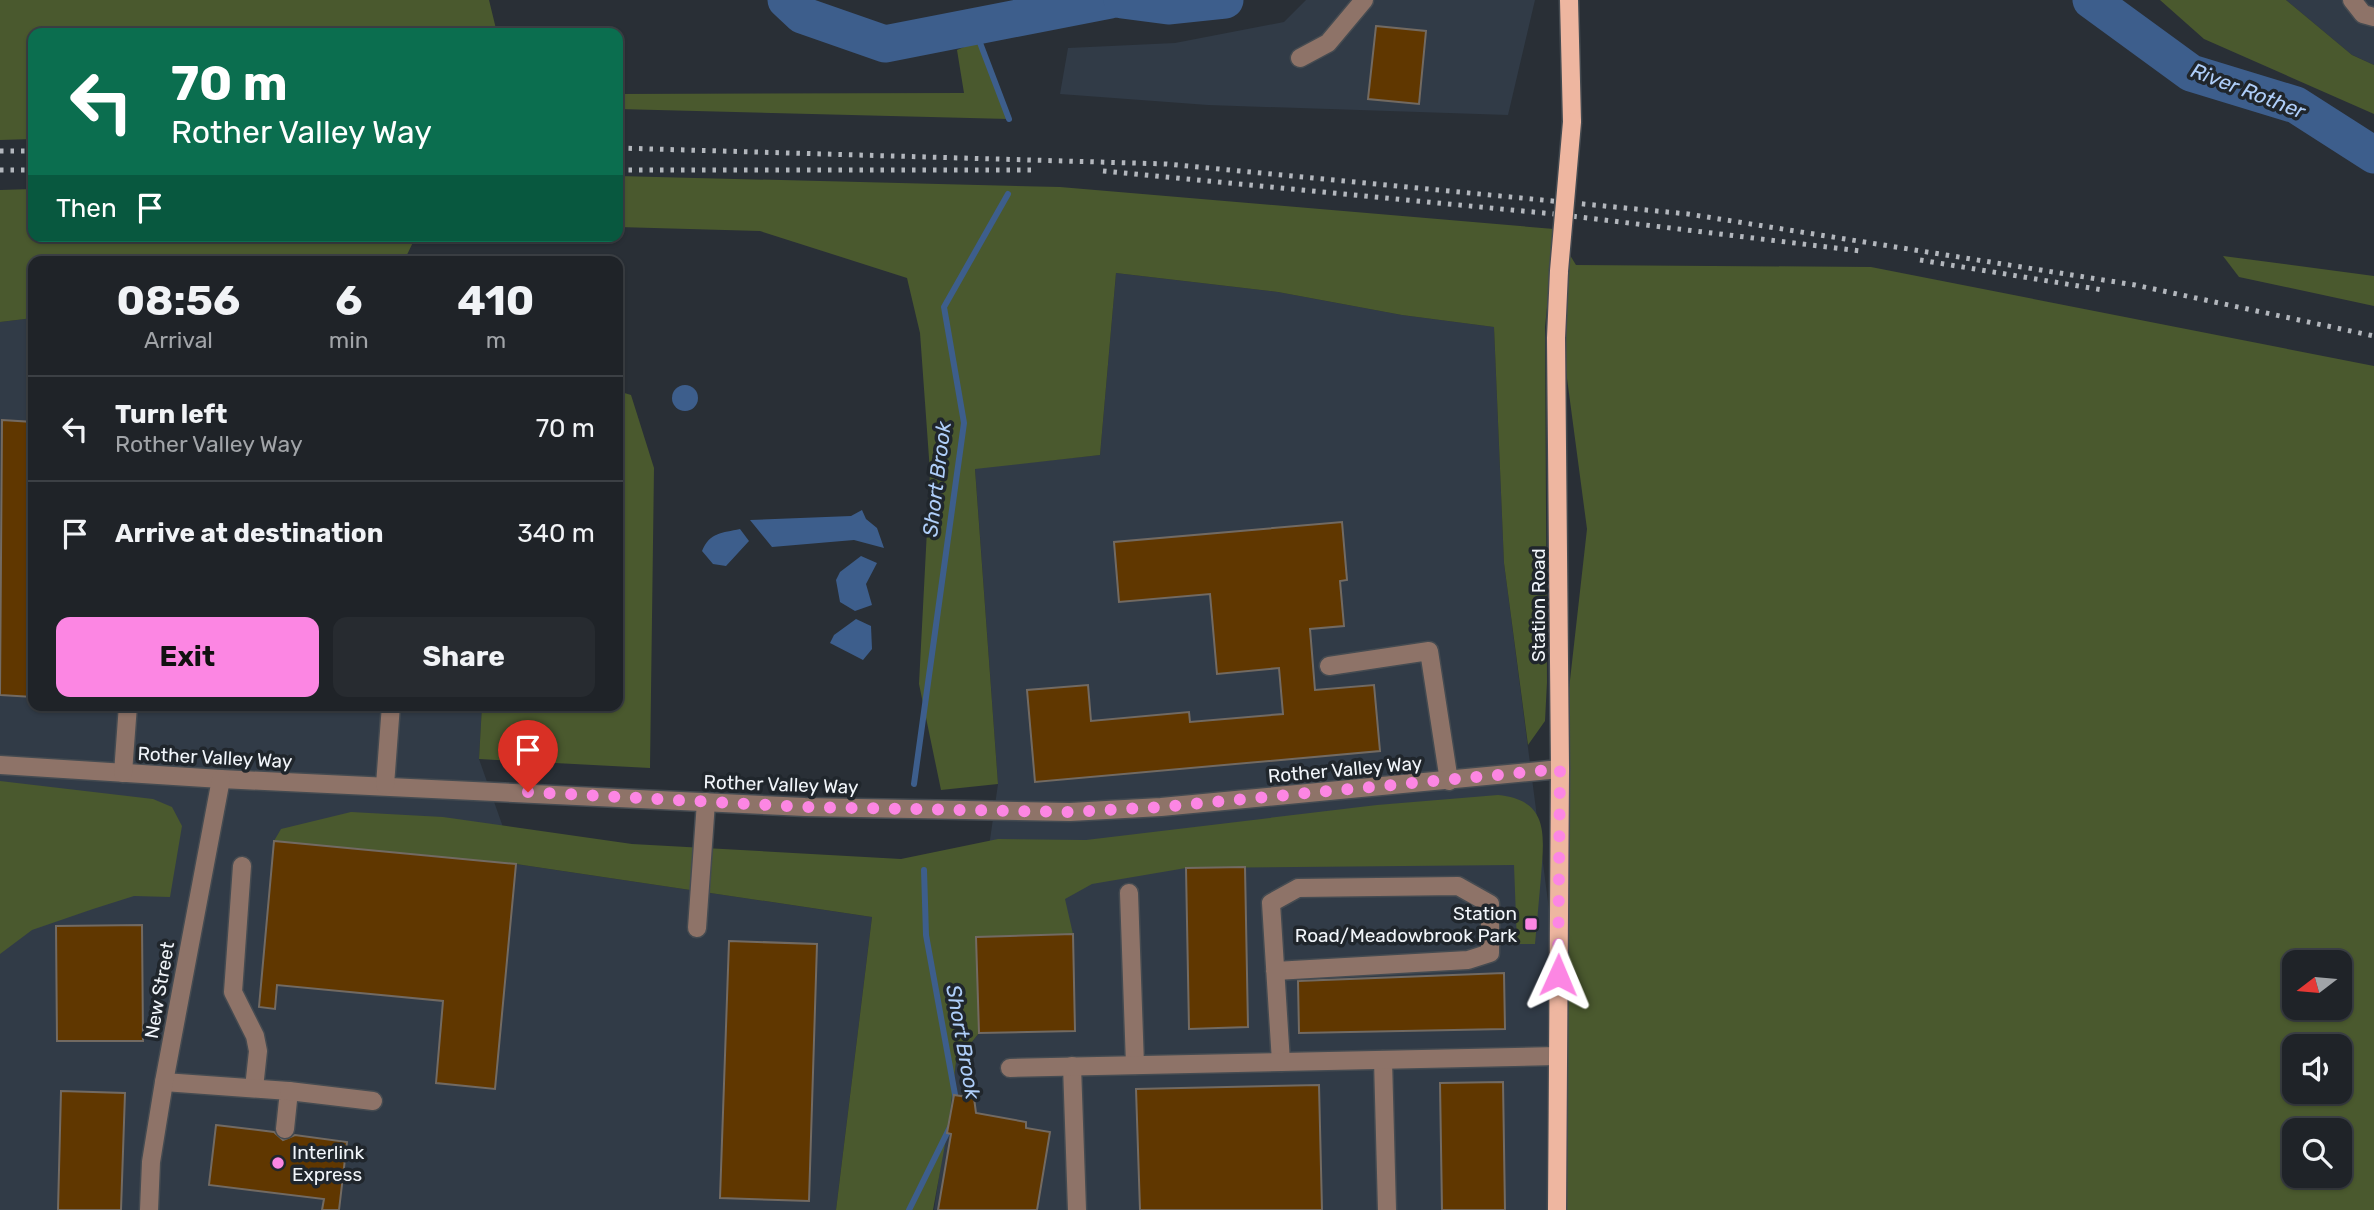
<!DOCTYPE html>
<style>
:root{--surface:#1f2328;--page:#272b30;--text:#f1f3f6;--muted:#a1a4a8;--line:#3c4045;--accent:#fc86e3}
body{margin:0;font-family:Rubik,sans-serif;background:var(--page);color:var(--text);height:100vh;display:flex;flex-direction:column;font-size:26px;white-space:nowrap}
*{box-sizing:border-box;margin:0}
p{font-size:23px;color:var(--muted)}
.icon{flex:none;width:38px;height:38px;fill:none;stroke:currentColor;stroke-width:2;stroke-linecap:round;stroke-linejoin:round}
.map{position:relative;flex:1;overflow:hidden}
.drawer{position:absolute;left:28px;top:256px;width:595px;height:455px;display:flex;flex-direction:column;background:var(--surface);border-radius:14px;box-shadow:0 2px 5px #0004,0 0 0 2px var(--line)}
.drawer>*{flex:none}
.top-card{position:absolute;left:28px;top:28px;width:595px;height:214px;border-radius:14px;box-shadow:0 2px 5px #0004,0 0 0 2px var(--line);background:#0b6e4f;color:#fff;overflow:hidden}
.needle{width:46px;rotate:254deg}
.fabs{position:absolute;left:2282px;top:950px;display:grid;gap:14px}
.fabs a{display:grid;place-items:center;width:70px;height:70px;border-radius:14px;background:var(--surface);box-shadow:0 2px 5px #0004,0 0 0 2px var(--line);font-size:35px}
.pin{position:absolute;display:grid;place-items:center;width:60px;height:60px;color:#fff;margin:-72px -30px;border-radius:50% 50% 50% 0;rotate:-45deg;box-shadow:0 0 7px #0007}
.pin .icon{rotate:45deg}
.me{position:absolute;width:77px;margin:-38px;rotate:1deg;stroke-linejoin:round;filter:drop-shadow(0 0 5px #0008)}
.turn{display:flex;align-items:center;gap:24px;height:147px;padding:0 28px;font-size:32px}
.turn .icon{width:91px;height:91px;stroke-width:2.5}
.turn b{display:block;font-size:49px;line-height:60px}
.then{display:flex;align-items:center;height:66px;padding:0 28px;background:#0003;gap:14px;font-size:26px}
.eta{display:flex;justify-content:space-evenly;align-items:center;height:119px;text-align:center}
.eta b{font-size:42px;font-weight:700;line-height:49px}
.button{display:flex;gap:14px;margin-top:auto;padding:14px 28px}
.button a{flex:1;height:80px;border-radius:14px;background:var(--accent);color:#111;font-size:28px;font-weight:700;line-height:80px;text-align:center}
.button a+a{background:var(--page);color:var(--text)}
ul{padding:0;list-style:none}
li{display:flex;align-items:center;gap:21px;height:105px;padding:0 28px;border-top:2px solid var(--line)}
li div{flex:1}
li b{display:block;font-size:26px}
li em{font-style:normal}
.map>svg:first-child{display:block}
</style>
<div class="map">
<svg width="2374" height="1210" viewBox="0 0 2374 1210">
<rect width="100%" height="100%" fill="#292f36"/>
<g fill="#313b47">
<polygon points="1306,0 1535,0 1508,115 1208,105 1060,94 1068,48 1175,43 1284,22"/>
<polygon points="2286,0 2374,0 2374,65 2352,55"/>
<polygon points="1116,273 1278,292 1402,315 1494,327 1504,563 1588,1210 934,1210 956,1062 979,1033 976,937 998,784 975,468 1100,455"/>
<polygon points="33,318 33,705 482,705 479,759 516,864 872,917 836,1210 0,1210 0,322"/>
</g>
<g fill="#4a592e" fill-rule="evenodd">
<polygon points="0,0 489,0 497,33 33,33 33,139 0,140"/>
<polygon points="2160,0 2286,0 2352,55 2374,65 2374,114 2204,39"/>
<polygon points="980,40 1009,119 618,109 618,94 964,93 957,50"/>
<path d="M618,176L1060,187L1554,229L1576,265L1871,267L2374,366V1210H1557L1560,769L1587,529L1557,303L1554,237L1545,327L1547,682L1545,721L1528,745L1504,563L1494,327L1402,315L1278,292L1116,273L1100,455L975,469L998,784L941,790L919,684L930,472L920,333L907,278L760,231L618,227ZM2294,962H2340V1008H2294ZM2294,1046H2340V1092H2294ZM2294,1130H2340V1176H2294Z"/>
<polygon points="33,189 33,236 416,236 404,261 33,261 33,318 0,322 0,190"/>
<polygon points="2223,256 2374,276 2374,306 2239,277"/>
<polygon points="618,391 631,395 654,468 650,768 479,759 482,705 618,705"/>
<polygon points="0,781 153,799 172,807 182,826 170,897 134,896 93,909 32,930 0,954"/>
<path d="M1498,795C1550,800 1544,836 1541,877C1539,899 1537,922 1535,944H1517L1514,865L1186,868L1092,884L1065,899L1073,934L977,937L979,1033L956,1062L948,1128L933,1210H836L872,917L516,864L274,841L281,829L351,812L443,817L632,844L901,859L998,839L1086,840L1377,805Z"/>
</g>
<g fill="#3d5e8c">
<circle cx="685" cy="398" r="13"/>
<polygon points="862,510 866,519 877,528 884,548 854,540 772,547 750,520 851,516"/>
<path d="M740,529L749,541L726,566L713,564L702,551C710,532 722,533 740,529Z"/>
<polygon points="861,556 877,563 866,584 872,605 855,611 840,602 836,580 840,572"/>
<polygon points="856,619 871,626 872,649 863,660 830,643 834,635"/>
</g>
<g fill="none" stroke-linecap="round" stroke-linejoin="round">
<g stroke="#3d5e8c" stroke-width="6">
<polyline points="974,27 1009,119"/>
<polyline points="914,784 964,423 944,307 1008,194"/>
<polyline points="924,870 926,935 956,1100"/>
<polyline points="909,1210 950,1127"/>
</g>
<g stroke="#3d5e8c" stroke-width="37">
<polyline points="786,0 802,15 885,44 1110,0"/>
<polyline points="1122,0 1168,6 1225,0"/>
<polyline points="2091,0 2191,73 2296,105 2374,155"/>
</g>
</g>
<g fill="#603700" stroke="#726a62" stroke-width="2">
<polygon points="1376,26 1426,31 1419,104 1368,99"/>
<polygon points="2,420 33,422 33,697 0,695"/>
<polygon points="1342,522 1347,580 1340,581 1344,626 1310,629 1315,690 1374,685 1380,751 1035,782 1027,690 1088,685 1091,721 1189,712 1190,722 1283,714 1279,668 1217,674 1210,594 1119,602 1114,542"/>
<polygon points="274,841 516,864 495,1089 436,1083 443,1001 277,985 275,1009 259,1007"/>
<polygon points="1245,867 1248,1027 1189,1029 1186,868"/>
<polygon points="142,925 143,1041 57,1041 56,926"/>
<polygon points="1073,934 1075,1031 979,1033 976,937"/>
<polygon points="729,941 817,944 809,1201 720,1198"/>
<polygon points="1504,973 1505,1029 1299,1033 1298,981"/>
<polygon points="1503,1082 1505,1210 1442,1210 1440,1083"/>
<polygon points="1319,1085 1322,1210 1140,1210 1136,1089"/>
<polygon points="61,1091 125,1093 121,1210 58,1210"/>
<polygon points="954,1095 974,1098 976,1113 1026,1122 1026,1128 1050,1132 1037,1210 938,1210 951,1134 947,1133"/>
<polygon points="216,1125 274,1132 283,1140 295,1135 347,1142 339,1210 322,1210 324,1199 209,1185"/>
</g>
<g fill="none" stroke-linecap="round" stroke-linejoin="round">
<defs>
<g id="minor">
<polyline points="2352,0 2363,14 2374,17"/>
<polyline points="1300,58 1328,43 1364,0"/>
<polyline points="1329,666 1429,651 1449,781"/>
<polyline points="0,765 221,779 805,807 1070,812 1161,807 1560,769"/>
<polyline points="123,773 128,705"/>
<polyline points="385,785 391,705"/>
<polyline points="242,866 233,992 255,1036 258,1051 254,1088"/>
<polyline points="1129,893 1135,1065"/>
<polyline points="697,928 706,802"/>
<polyline points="1275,971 1468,960 1490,953 1490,904 1458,886 1298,888 1271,903 1281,1062"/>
<polyline points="1383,1060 1387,1210"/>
<polyline points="1072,1066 1077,1210"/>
<polyline points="1010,1068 1557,1056"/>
<polyline points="164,1082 289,1091 285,1129"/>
<polyline points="289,1091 373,1101"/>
<polyline points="149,1210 151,1162 164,1082 221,779"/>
</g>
<g id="major">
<polyline points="1569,0 1572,122"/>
<polyline points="1557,1210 1560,769 1556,338 1559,271"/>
</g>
</defs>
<use href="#minor" stroke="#454b51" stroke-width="21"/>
<use href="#major" stroke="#454b51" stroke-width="21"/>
<use href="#minor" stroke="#8e7368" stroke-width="18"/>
<use href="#major" stroke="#eeb6a0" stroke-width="18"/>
<g stroke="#b3b7bd" stroke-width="5" stroke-dasharray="3.5 7" stroke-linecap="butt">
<polyline points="618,148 1167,164 1688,214 2135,285 2374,336"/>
<polyline points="0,151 33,151"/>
<polyline points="0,170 33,170"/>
<polyline points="618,170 1036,170"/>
<polyline points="1103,171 1554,214 1861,251"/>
<polyline points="1920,260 2103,290"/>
</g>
<defs>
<polyline id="major-bridge" points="1559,271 1572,122"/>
</defs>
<use href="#major-bridge" stroke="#454b51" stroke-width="21" stroke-linecap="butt"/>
<use href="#major-bridge" stroke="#eeb6a0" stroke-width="18"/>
</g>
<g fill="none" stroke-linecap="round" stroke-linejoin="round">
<polyline stroke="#fc86e3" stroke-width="12" stroke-dasharray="0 21.6" points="528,792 805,807 1070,812 1161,807 1560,769 1558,975"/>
</g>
<g fill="#fc86e3" stroke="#20262c" stroke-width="2.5">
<rect x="1524" y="917" width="14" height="14" rx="3.5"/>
<circle cx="278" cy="1163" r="7"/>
</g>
<g text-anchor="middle" stroke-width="7" stroke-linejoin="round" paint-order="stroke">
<g font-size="19" fill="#f1f5fa" stroke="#20262c">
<text transform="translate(1538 605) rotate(-90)" y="7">Station Road</text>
<text transform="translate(215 757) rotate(3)" y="7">Rother Valley Way</text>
<text transform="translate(1345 769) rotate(-5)" y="7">Rother Valley Way</text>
<text transform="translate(781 784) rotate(2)" y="7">Rother Valley Way</text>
<text transform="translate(159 990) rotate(-80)" y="7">New Street</text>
</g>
<g font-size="19" fill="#f1f5fa" stroke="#20262c" text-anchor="end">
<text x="1517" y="920">Station<tspan x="1517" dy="22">Road/Meadowbrook Park</tspan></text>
<text x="292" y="1159" text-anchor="start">Interlink<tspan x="292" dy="22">Express</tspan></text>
</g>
<g font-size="21" font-style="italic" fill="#afcef9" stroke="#20262c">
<text transform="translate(2248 91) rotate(21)" y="7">River Rother</text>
<text transform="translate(937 479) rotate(-83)" y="7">Short Brook</text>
<text transform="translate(963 1042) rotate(80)" y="7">Short Brook</text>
</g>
</g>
</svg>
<div class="fabs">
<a><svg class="needle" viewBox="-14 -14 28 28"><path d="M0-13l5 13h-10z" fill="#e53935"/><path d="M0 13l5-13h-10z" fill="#a1a4a8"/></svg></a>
<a><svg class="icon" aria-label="sound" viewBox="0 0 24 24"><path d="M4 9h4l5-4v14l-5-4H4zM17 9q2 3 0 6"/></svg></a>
<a><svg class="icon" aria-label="search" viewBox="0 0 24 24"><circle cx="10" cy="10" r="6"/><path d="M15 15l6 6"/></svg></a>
</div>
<div class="pin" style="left:528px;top:792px;background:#d93025"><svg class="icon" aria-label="arrive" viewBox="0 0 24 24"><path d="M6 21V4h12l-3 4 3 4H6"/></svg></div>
<svg class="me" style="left:1558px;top:975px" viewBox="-20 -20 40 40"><path d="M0-17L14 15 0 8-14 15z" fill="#fc86e3" stroke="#fff" stroke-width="4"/></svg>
<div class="top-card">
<div class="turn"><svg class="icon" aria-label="left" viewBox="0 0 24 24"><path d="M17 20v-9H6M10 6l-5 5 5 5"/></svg><div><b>70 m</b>Rother Valley Way</div></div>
<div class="then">Then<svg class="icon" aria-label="arrive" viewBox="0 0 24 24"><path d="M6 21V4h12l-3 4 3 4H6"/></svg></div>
</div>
<section class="drawer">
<div class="eta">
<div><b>08:56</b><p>Arrival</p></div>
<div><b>6</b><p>min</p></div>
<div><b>410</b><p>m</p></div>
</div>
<ul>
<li><svg class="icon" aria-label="left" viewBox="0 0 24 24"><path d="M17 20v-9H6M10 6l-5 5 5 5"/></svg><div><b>Turn left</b><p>Rother Valley Way</p></div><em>70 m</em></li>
<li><svg class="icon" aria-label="arrive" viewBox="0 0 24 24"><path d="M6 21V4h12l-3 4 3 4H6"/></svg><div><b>Arrive at destination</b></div><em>340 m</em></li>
</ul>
<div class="button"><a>Exit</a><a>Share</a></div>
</section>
</div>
